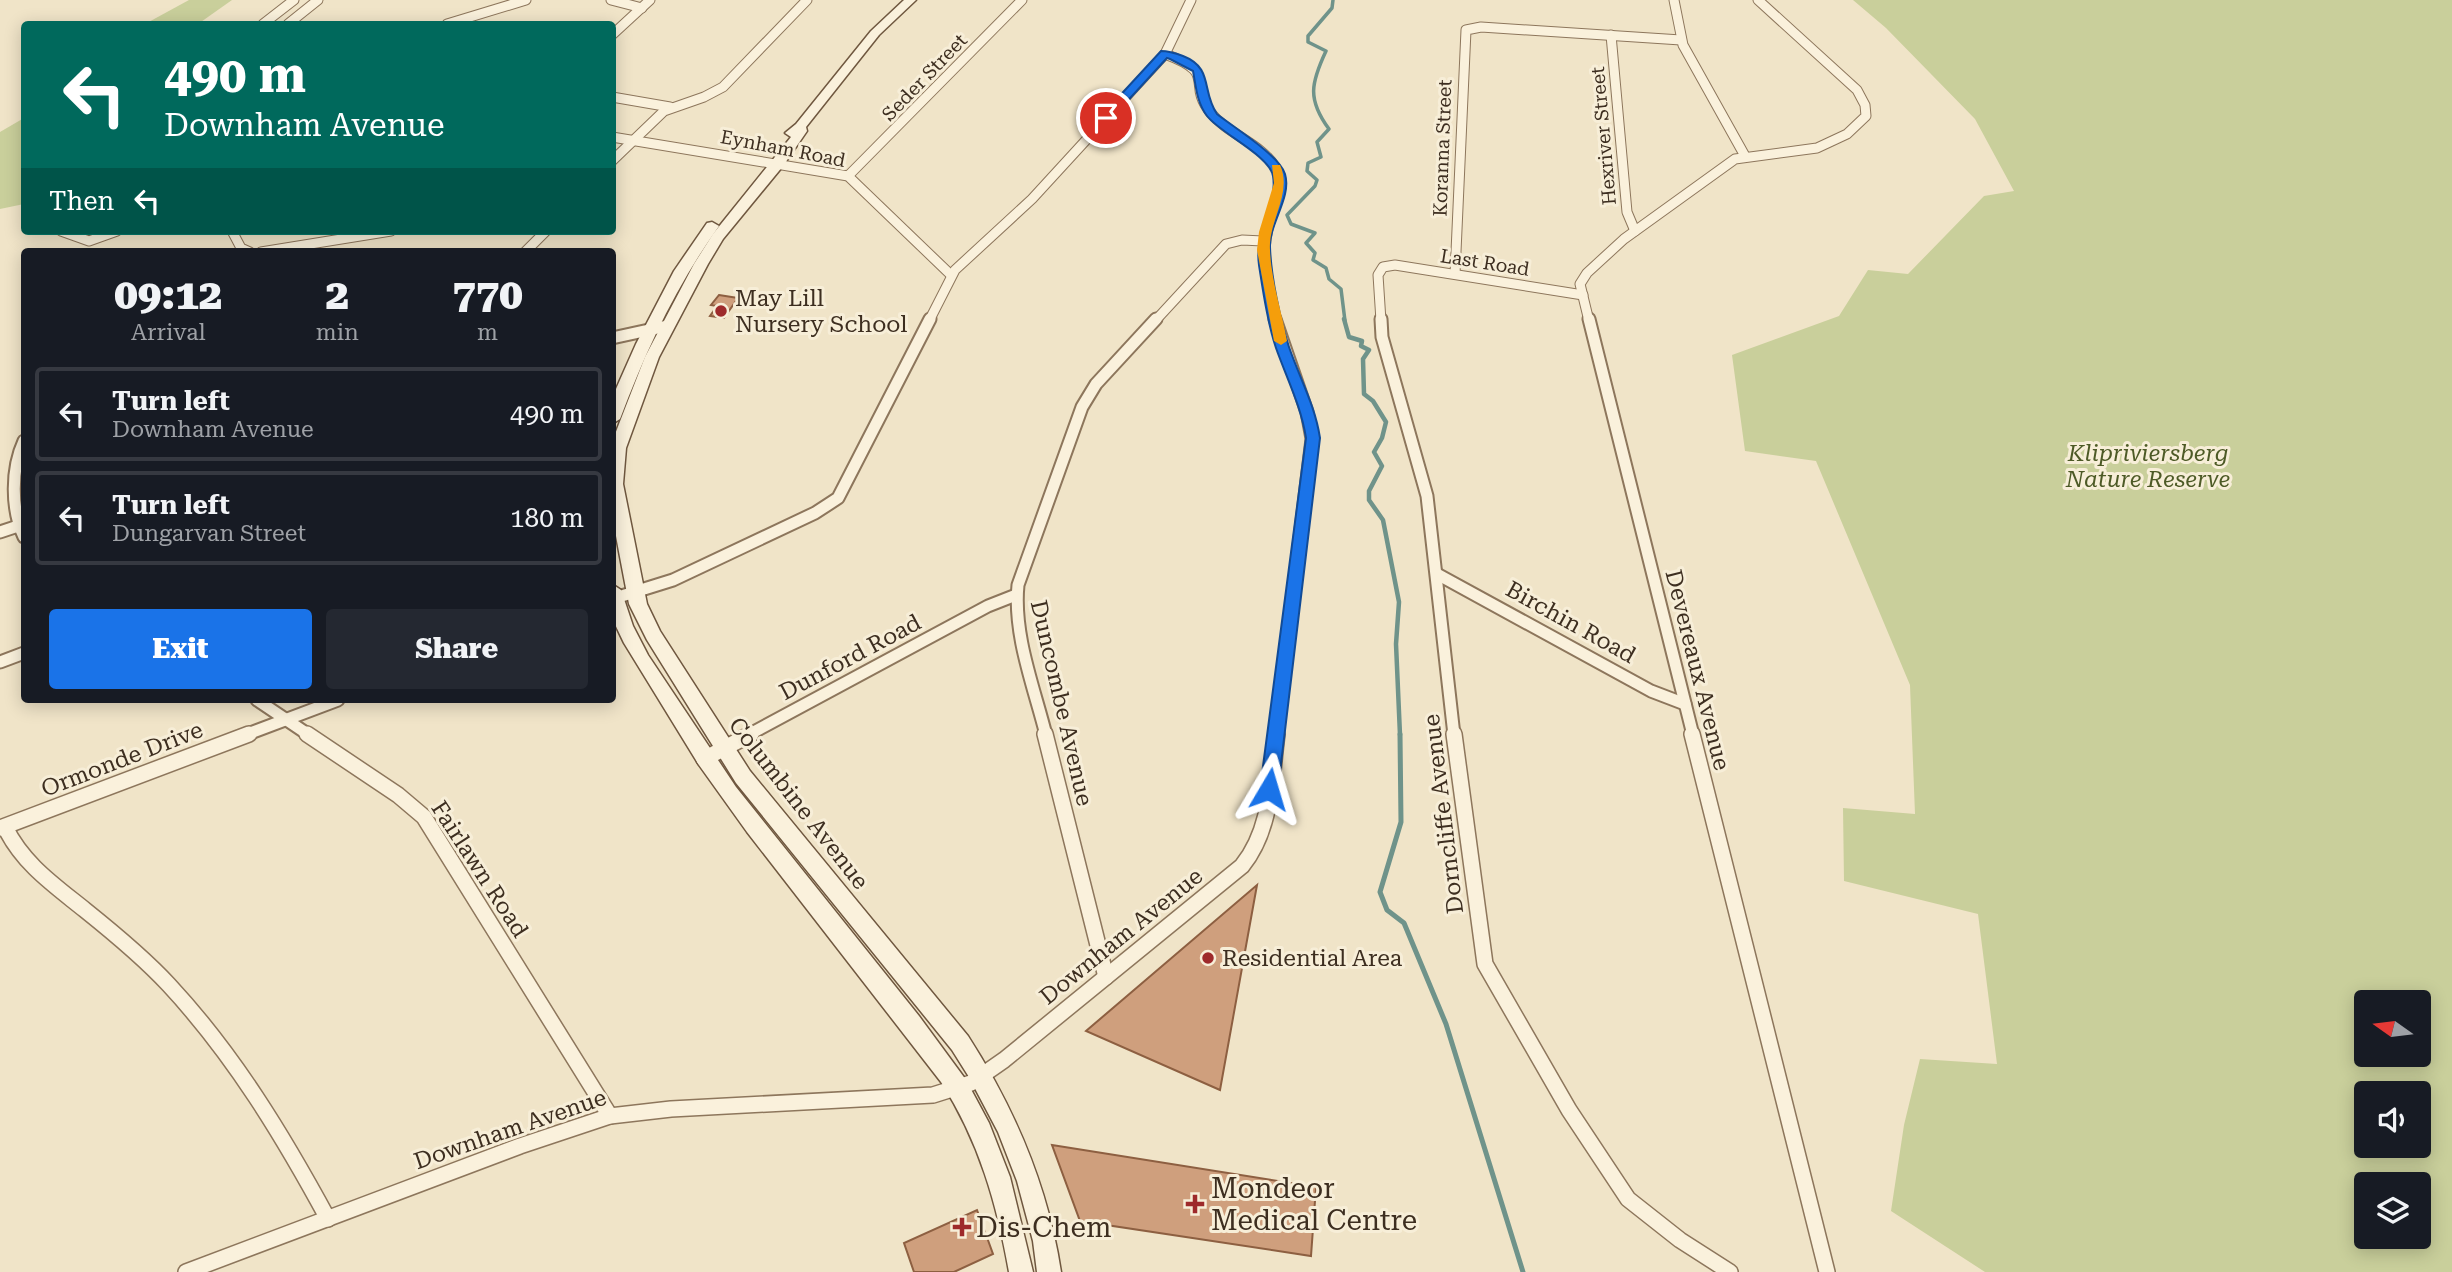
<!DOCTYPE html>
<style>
:root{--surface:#171b24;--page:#242831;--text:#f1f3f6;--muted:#9ea1a6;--line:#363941;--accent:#1a73e8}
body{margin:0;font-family:"Roboto Serif",serif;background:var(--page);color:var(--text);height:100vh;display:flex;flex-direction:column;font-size:26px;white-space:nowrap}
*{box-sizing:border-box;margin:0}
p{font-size:23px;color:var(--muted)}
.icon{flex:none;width:38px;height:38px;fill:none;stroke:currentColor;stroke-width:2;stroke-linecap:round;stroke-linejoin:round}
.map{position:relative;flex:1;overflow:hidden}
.details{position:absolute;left:21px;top:248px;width:595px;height:455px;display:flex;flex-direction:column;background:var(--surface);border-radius:7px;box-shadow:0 4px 18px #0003}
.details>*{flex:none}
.banner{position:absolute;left:21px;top:21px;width:595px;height:214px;border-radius:7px;box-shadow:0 4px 18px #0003;background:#00695c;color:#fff;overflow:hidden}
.needle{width:46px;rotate:284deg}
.tools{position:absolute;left:2354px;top:990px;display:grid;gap:14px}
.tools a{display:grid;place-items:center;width:77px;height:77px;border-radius:7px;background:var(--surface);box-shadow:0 4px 18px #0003;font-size:35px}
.pin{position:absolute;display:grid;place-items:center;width:60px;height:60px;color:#fff;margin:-30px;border:4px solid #fff;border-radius:50%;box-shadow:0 2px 7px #0007}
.me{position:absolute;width:77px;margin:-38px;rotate:7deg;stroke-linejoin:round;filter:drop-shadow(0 0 5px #0008)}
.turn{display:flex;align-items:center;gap:24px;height:147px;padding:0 28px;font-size:32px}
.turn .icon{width:91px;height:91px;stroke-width:2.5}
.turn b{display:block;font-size:49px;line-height:60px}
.then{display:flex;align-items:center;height:66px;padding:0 28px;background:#0003;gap:14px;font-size:26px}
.eta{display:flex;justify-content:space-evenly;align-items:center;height:119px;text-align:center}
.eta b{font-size:42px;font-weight:800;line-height:49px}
.button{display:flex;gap:14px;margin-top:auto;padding:14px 28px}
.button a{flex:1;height:80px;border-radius:7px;background:var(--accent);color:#fff;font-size:28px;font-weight:800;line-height:80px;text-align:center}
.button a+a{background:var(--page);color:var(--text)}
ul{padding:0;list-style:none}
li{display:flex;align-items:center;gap:21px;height:94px;margin:0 14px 10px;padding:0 14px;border:4px solid var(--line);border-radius:7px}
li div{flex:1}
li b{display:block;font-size:26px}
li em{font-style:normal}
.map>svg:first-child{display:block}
</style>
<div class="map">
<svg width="2452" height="1272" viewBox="0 0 2452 1272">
<rect width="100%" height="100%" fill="#f0e4c8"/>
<g fill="#c9cf9b" fill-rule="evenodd">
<polygon points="189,0 232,0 198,24 145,24"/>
<path d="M1853,0H2452V1272H1985L1891,1211L1904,1125L1920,1059L1997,1064L1978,914L1844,881L1843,808L1915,814L1910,685L1816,461L1745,451L1732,355L1839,316L1868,270L1908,274L1984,196L2014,191L1975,119L1886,28ZM2366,1003H2418V1055H2366ZM2366,1094H2418V1146H2366ZM2366,1185H2418V1237H2366Z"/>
<polygon points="24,118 24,204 0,209 0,132"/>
</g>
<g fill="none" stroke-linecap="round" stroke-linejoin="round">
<path stroke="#6f938a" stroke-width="3.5" d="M1333,0L1332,8L1308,36V42L1326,51C1311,83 1307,99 1329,129L1317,142L1321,157L1308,163L1307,171L1317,180L1315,186L1287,215L1291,224L1315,233L1306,243L1315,253L1313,260L1326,268L1329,279L1341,289L1345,321"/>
<polyline stroke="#6f938a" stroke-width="4.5" points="1344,319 1349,337 1362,341 1361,346 1369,350 1363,359 1364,394 1373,401 1386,422 1382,438 1374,452 1382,466 1369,491 1369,500 1383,520 1399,602 1396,644 1400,735"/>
<polyline stroke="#6f938a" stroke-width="5" points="1400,734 1401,822 1380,892 1387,910 1404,923 1446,1024 1523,1272"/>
</g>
<g fill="#cf9f7d" stroke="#8d5f41" stroke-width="2">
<polygon points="719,295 738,298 724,318 710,316 717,306 711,305"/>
<polygon points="1257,885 1220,1090 1086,1031"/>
<polygon points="1052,1145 1316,1187 1311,1256 1080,1221"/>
<polygon points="977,1210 993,1254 954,1272 914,1272 904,1243"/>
</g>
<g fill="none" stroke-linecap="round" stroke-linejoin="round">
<defs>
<g id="street-far2">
<polyline points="611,0 642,8"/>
<polyline points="1674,0 1683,45 1745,156"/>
<polyline points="263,24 294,0"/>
<polyline points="288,24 318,0"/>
<polyline points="447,24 526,0"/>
<polyline points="612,35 650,0"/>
<polyline points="1611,35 1627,212 1635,231"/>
<path d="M1165,54C1219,74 1186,82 1210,112C1228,135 1261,143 1276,168C1286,185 1274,207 1269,225C1260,257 1268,289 1275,321"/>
<polyline points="612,97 670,107"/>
<polyline points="612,137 848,176 951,275"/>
<polyline points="612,161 664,111 704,97 723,87 807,0"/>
<polyline points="848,176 1022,0"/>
<polyline points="61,231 89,241 117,231"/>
<polyline points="232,231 241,248 250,252"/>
<polyline points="261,252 391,231"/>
<polyline points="525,252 546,231"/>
<polyline points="1455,274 1466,30 1481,27 1681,40"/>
<polyline points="929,321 955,270 1032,199 1165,54 1191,0"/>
<polyline points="1155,321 1226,244 1242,240 1263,241"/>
<polyline points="1381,321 1378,275 1383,267 1395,265 1583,295"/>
<polyline points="1589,321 1580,284 1587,273 1624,239 1735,159 1817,148 1847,134 1866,116 1865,105 1857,90 1758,0"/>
</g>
<g id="street-far1">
<polyline points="1275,319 1307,412 1312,439 1276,735"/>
<polyline points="1381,319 1382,337 1427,496 1454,735"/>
<polyline points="1589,319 1693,735"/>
<polyline points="612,338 667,326"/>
<path d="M24,441C11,469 11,509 24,537"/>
<polyline points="0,532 18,526"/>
<polyline points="1437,574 1651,691 1685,704"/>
<polyline points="612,599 673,580 815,513 838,498 930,319"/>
<polyline points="0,662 24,653"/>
<polyline points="257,700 309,735"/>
<polyline points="245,735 338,700"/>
<polyline points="748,735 988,606 1016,595"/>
<path d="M1046,735C1034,687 1013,635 1018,585L1082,407L1096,384L1156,319"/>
</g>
<g id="street">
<polyline points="307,734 398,795 424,817 610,1116"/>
<polyline points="1045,734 1106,977"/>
<polyline points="1454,734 1485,964 1569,1110 1628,1199 1680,1240 1730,1272"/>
<polyline points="1692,734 1827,1272"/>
<polyline points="704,759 751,734"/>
<path d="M5,827C23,864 54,885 85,910C115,934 144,958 169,985C234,1055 283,1136 328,1219"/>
<polyline points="0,828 249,734"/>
<path d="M186,1272L520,1146L610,1116L671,1109L933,1095L971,1083L1004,1060L1242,866C1272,829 1271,779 1277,734"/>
</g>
<g id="secondary">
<path d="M904,0H916L879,35L806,127L807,131L783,166L723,239L708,264L659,357L626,448L623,484L647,604L660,631L750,771L968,1036C1015,1109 1048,1186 1061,1272H1037L1033,1241L1017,1181L998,1132L969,1077L952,1050L736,783L647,640L629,604L612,515V442L645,357L694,264L713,234L791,137L785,133L796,124L871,31Z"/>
<path d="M712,222L719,226C676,286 646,350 620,419L612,424V398L636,344L674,271L707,223Z"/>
<path d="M612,584L621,590L633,626L648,655L736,787L919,1016L966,1080L989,1123L1010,1177L1033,1272H1009C997,1204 979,1141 941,1082L747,832L699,765L624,643L612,618Z"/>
</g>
</defs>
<use href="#street-far2" stroke="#8d765c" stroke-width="11"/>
<use href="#street-far1" stroke="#8d765c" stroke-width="15"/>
<use href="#street" stroke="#8d765c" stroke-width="18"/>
<use href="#secondary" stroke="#6f573f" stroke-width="3"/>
<use href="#street-far2" stroke="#faf1dc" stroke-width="9"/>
<use href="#street-far1" stroke="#faf1dc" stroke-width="11"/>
<use href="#street" stroke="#faf1dc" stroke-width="15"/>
<use href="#secondary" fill="#faf1dc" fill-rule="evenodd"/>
</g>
<path fill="#1a73e8" stroke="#114b97" stroke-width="2" d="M1161,51C1169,51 1175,53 1183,56C1214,68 1201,91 1217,114C1233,127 1279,155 1285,174C1292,197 1269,224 1270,247C1271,277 1280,319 1289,347C1300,379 1315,405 1320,438L1278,789L1275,795L1269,797L1263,795L1260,789L1306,438C1301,406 1287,379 1276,348C1267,322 1263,291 1259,265C1254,232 1278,205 1273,176C1270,156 1220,133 1207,116C1197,103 1196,87 1193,71L1170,59L1167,58L1110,120H1102V115Z"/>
<path fill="#f59e0b" d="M1272,165H1280C1293,193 1268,221 1270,250C1271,280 1282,312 1287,341L1281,345L1274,341L1257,250L1259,232L1274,183Z"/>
<g fill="#9e2a2b" stroke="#f7eed8" stroke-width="2.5">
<circle cx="721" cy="311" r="7"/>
<circle cx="1208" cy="958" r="7"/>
<path d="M1191.5 1193.5h7v7h7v7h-7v7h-7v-7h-7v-7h7z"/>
<path d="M958.5 1216.5h7v7h7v7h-7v7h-7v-7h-7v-7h7z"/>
</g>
<g text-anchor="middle" stroke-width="6" stroke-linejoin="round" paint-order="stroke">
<g font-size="19" fill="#3d2e20" stroke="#f7eed8">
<text transform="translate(924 77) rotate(-46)" y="7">Seder Street</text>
<text transform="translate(1603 136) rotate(-95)" y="7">Hexriver Street</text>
<text transform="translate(783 148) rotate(11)" y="7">Eynham Road</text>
<text transform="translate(1442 148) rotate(-88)" y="7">Koranna Street</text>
<text transform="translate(1485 262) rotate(9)" y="7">Last Road</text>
</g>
<g font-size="23" fill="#3d2e20" stroke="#f7eed8" text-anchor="start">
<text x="735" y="306">May Lill<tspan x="735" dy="26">Nursery School</tspan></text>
<text x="1222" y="966">Residential Area</text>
</g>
<g font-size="23" font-style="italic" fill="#4d5a26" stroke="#f7eed8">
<text x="2148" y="461">Klipriviersberg<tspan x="2148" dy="26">Nature Reserve</tspan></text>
</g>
<g font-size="23" fill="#3d2e20" stroke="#f7eed8">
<text transform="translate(1571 622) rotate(29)" y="8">Birchin Road</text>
<text transform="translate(850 657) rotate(-28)" y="8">Dunford Road</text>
<text transform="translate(1698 670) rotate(76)" y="8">Devereaux Avenue</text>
<text transform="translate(1062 703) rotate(77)" y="8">Duncombe Avenue</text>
<text transform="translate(122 759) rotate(-21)" y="8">Ormonde Drive</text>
<text transform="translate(799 803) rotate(52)" y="8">Columbine Avenue</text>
<text transform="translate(1443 814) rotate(-97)" y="8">Dorncliffe Avenue</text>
<text transform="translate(480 869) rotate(57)" y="8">Fairlawn Road</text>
<text transform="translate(1121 936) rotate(-39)" y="8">Downham Avenue</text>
<text transform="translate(510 1129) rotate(-19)" y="8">Downham Avenue</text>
</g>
<g font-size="28" fill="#3d2e20" stroke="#f7eed8" text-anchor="start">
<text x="1211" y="1198">Mondeor<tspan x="1211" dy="32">Medical Centre</tspan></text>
<text x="976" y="1237">Dis-Chem</text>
</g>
</g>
</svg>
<div class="tools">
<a><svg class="needle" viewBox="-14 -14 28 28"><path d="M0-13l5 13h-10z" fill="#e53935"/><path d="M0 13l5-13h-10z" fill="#9ea1a6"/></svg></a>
<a><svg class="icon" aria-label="sound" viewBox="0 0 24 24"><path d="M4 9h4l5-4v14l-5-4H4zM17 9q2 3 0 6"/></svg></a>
<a><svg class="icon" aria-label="layers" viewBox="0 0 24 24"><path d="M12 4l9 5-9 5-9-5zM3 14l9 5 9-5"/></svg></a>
</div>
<div class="pin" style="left:1106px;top:118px;background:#d93025"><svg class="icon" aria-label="arrive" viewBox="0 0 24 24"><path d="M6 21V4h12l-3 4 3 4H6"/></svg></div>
<svg class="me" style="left:1269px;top:789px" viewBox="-20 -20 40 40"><path d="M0-17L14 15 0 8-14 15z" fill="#1a73e8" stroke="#fff" stroke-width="4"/></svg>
<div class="banner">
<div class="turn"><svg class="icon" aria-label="left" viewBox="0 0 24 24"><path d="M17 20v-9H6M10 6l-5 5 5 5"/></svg><div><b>490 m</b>Downham Avenue</div></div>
<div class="then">Then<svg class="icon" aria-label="left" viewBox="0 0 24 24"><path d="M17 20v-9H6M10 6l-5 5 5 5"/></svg></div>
</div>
<section class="details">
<div class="eta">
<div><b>09:12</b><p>Arrival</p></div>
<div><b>2</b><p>min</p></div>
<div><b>770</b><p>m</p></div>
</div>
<ul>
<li><svg class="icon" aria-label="left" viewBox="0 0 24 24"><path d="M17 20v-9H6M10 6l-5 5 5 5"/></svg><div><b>Turn left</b><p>Downham Avenue</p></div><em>490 m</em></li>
<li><svg class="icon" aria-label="left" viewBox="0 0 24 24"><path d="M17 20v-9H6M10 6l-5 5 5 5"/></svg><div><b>Turn left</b><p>Dungarvan Street</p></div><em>180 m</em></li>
</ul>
<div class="button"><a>Exit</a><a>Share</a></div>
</section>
</div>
